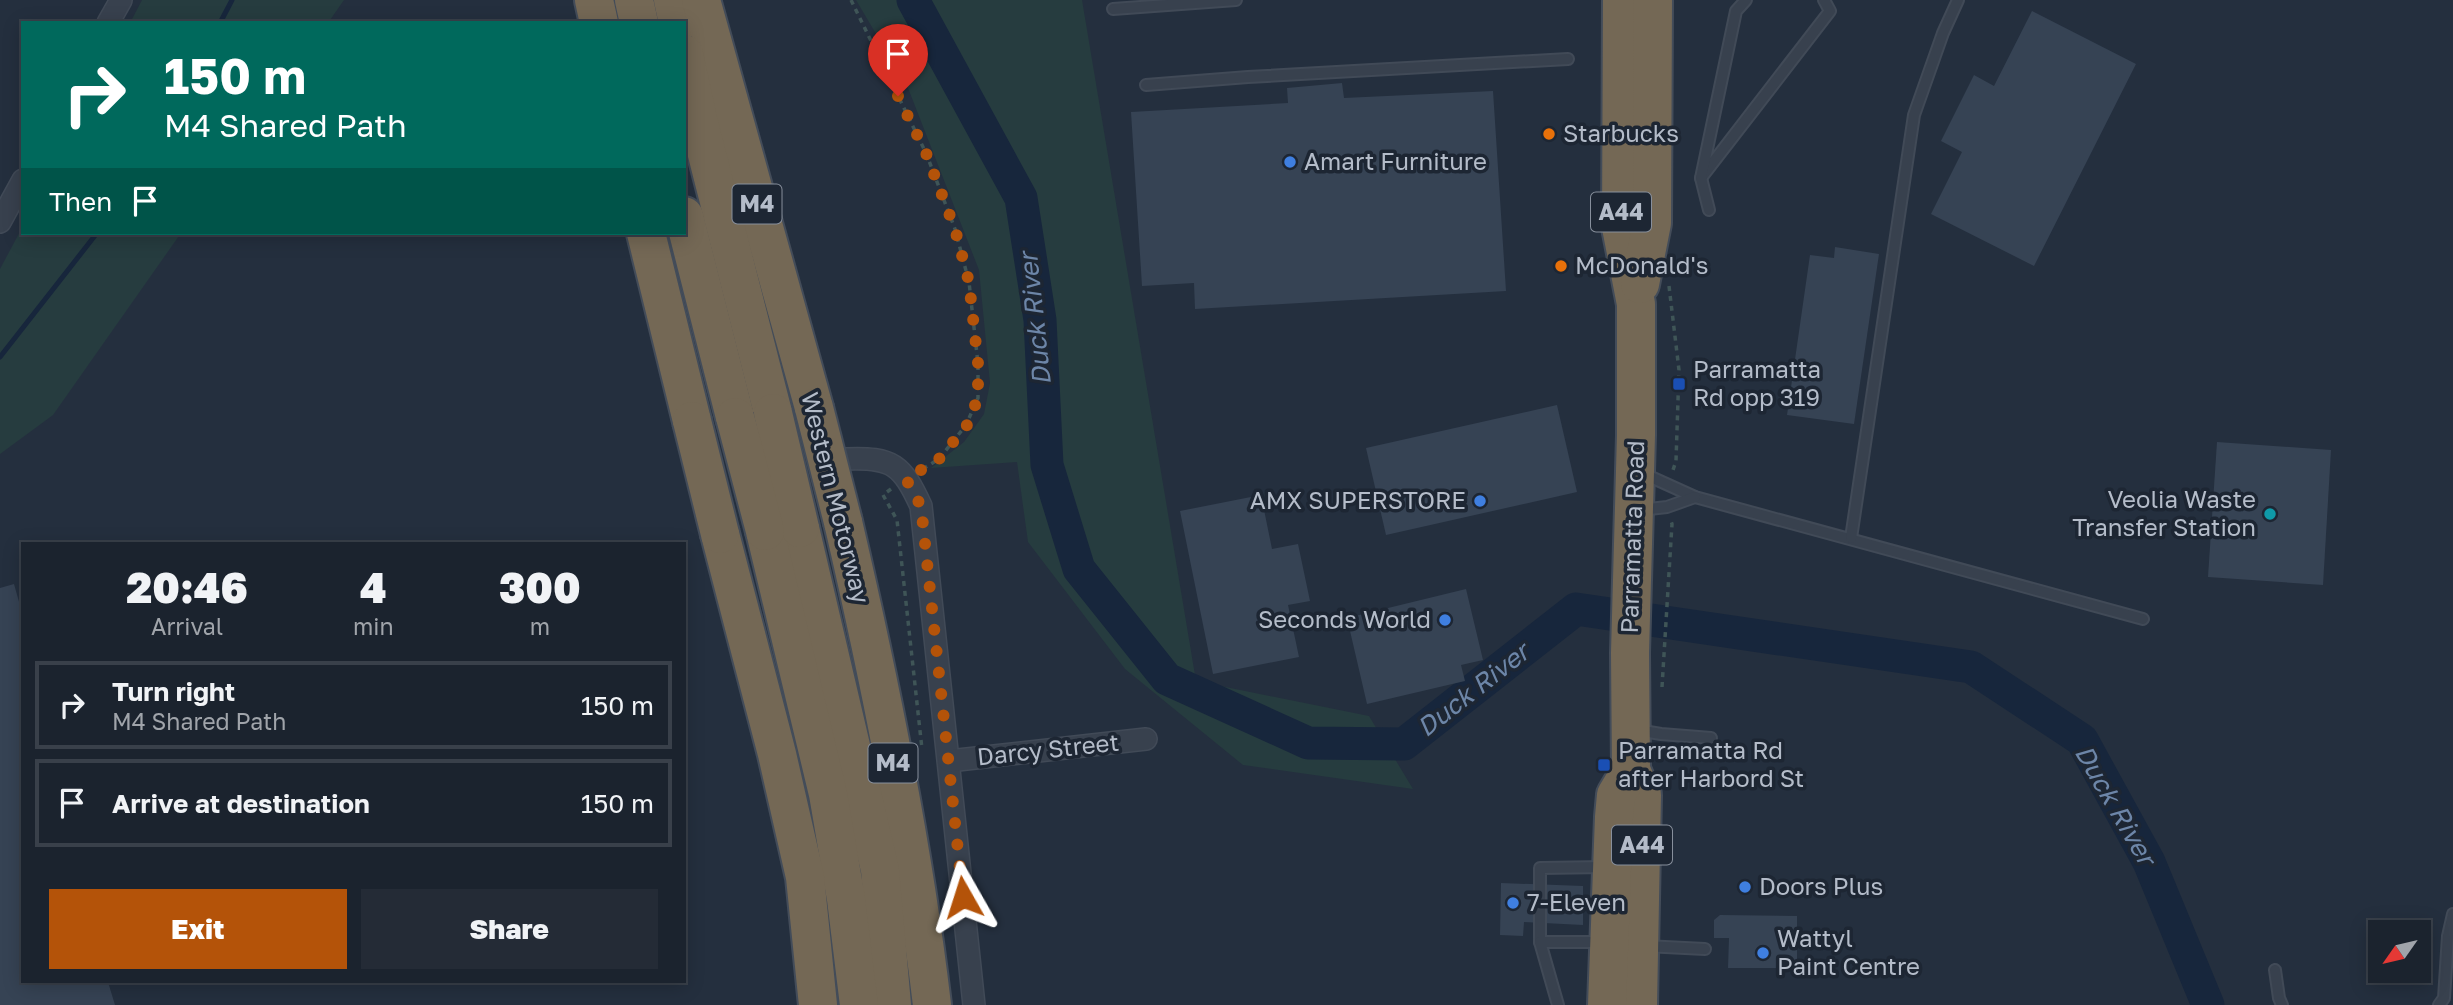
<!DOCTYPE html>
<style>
:root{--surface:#1b232e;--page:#242b36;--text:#f1f3f6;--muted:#a0a4aa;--line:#39404a;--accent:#b45309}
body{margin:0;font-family:"Golos Text",sans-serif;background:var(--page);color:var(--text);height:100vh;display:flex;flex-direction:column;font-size:26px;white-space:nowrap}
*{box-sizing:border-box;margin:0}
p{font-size:23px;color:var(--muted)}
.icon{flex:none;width:38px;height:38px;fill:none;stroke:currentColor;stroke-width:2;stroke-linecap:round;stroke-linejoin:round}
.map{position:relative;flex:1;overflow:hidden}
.details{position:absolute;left:21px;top:542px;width:665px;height:441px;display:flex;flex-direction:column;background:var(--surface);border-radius:0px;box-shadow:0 4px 18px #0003,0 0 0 2px var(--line)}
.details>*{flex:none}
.top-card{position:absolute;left:21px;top:21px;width:665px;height:214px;border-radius:0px;box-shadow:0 4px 18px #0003,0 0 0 2px var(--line);background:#00695c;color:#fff;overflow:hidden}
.needle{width:46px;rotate:236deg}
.tools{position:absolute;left:2368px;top:920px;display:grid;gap:14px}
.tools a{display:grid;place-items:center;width:63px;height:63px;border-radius:0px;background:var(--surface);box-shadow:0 4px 18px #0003,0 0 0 2px var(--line);font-size:35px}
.pin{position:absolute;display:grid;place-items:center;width:60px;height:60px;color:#fff;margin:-72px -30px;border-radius:50% 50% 50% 0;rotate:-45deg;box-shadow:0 0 7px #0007}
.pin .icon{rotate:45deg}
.me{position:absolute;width:77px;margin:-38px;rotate:354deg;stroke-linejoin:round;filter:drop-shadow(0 0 5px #0008)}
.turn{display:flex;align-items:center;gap:24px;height:147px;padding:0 28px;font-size:32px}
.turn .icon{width:91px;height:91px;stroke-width:2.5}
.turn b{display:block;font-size:49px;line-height:60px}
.then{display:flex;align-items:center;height:66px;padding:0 28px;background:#0003;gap:14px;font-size:26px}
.eta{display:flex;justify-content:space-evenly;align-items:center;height:119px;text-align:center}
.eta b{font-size:42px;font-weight:800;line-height:49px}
.cta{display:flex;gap:14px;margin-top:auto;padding:14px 28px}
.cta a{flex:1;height:80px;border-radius:0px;background:var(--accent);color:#fff;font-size:28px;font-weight:800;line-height:80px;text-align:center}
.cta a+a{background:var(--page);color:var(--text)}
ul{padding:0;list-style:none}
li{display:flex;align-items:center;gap:21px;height:88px;margin:0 14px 10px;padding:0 14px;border:4px solid var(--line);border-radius:0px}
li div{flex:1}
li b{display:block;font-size:26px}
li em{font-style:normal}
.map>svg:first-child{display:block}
</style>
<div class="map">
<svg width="2453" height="1005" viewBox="0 0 2453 1005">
<rect width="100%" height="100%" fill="#242f3e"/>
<g fill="#263c3f">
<polygon points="142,0 344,0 328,23 130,23"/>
<polygon points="856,0 1082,0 1196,681 1369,716 1413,789 1243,765 1125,669 1028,542 1017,462 931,468 964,442 984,414 990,383 979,270 908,88"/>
<polygon points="23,226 23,233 181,233 53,415 0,454 0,269"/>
</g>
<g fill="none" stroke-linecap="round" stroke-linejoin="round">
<g stroke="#17263c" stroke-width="5">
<polyline points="220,23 232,0"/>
<polyline points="0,357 97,233"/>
</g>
<polyline stroke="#17263c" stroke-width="33" points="913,0 1021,198 1040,320 1047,465 1079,569 1167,679 1308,743 1404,744 1576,609 1971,667 2082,740 2149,862 2208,1005"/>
</g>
<g fill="#364354">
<polygon points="2032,11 2136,64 2034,266 1931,214 1962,152 1941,141 1974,75 1994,86"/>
<polygon points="1342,83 1344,98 1493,91 1506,291 1195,309 1194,283 1142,286 1131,112 1288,103 1287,88"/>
<polygon points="1835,247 1879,254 1854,424 1787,415 1810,255 1834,258"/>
<polygon points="1557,405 1577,492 1386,535 1366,448"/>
<polygon points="2217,442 2331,450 2323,585 2208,577"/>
<polygon points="1261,495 1272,549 1298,544 1310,601 1288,605 1299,657 1213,674 1180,511"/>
<polygon points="14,584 23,616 23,982 108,982 115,1005 0,1005 0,588"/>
<polygon points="1466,589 1483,660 1461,665 1465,681 1367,704 1347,618"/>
<polygon points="1501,883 1583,886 1583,925 1524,922 1523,936 1500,935"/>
<polygon points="1720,915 1797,916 1797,968 1728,968 1729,938 1714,938 1714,920"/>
</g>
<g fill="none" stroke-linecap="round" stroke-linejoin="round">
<defs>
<g id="lane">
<polyline points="1113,9 1236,0"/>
<polyline points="1146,85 1248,77 1568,59"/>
<polyline points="1701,178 1830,11 1824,0"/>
<polyline points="1709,210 1701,178 1736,11 1746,0"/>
<polyline points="1642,473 1695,497 2143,619"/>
<polyline points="1640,510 1667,507 1695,497"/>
<polyline points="1851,538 1914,115 1943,33 1958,0"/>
<polyline points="1637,730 1661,734 1711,738"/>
<polyline points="1540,942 1540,868 1606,867"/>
<polyline points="1645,946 1705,949"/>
<polyline points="2275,970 2279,998 2282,1005"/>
<polyline points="1558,1005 1540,942 1602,942"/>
<polyline points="2439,1005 2444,998 2448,936 2453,914"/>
</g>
<g id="street">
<polyline points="108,23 121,0"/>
<polyline points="0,222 23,180"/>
<path d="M846,459C893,457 902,465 921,506L974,1005"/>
<polyline points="949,761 1146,739"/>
</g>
<g id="highway">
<polyline points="594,0 599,23"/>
<polyline points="634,0 639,23"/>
<polyline points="673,0 678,23"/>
<polyline points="701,0 814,408"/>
<polyline points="1622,0 1621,227 1636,304 1636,435 1630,653 1631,770 1642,795 1638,1005"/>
<polyline points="684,54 698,119 773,413"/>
<polyline points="684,216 735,417"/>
<polyline points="646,233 692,421"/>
<polyline points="1640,284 1652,223 1653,0"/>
<path d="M843,522C880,681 913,843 932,1005"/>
<polyline points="800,528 880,870 892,1005"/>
<polyline points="765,531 828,794 846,899 859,1005"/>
<polyline points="720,534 777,754 805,877 818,1005"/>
<polyline points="1607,1005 1614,817 1616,795 1631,770"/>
</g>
</defs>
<use href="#lane" stroke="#414a57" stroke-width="14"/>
<use href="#street" stroke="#414a57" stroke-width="24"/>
<use href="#highway" stroke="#434c59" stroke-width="42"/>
<g stroke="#3f5557" stroke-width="3.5" stroke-dasharray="5 5" stroke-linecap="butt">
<polyline points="851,0 926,153 955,229 969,282 978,364 978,398 966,425 939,459 921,470"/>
<polyline points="1669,286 1679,370 1676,461 1672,473"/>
<polyline points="891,489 883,495 897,520 922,749"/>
<polyline points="1662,687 1672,524 1670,518"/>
</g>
<use href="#lane" stroke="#38414e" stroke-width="10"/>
<use href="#street" stroke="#38414e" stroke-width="21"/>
<use href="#highway" stroke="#746855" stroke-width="38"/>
<defs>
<g id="highway-bridge">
<polyline points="814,408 843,522"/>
<polyline points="773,413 800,528"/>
<polyline points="735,417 765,531"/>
<polyline points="692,421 720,534"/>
</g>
</defs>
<use href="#highway-bridge" stroke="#434c59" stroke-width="42" stroke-linecap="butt"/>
<use href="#highway-bridge" stroke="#746855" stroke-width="38"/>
</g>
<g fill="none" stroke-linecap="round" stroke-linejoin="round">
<polyline stroke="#b45309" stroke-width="12" stroke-dasharray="0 21.6" points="898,96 926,153 955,229 969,282 978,363 978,398 967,425 939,459 906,479 921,506 963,897"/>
</g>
<g fill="#e8710a" stroke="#1d2633" stroke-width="2.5">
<circle cx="1549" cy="134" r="7"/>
<circle cx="1561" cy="266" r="7"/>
</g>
<g fill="#3f7fe0" stroke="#1d2633" stroke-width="2.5">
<circle cx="1290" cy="162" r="7"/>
<circle cx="1480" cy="501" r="7"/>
<circle cx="1445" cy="620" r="7"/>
<circle cx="1745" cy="887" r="7"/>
<circle cx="1513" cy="903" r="7"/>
<circle cx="1763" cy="953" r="7"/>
</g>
<g fill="#1a4fb4" stroke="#1d2633" stroke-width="2.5">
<rect x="1672" y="377" width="14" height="14" rx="3.5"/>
<rect x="1597" y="758" width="14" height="14" rx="3.5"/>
</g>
<circle fill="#0f9aa8" stroke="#1d2633" stroke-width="2.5" cx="2270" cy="514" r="7"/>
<g text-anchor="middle" stroke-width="7" stroke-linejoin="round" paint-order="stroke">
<g fill="#1d2633" stroke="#878f9c" stroke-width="2">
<rect x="732.5" y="184.5" width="49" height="39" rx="5"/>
<rect x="1591" y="192.5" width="60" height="39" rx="5"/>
<rect x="868.5" y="743.5" width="49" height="39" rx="5"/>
<rect x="1612" y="825.5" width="60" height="39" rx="5"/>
</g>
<g font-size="23" font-weight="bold" fill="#b4bcc9">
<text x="757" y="212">M4</text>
<text x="1621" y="220">A44</text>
<text x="893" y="771">M4</text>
<text x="1642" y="853">A44</text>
</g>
<g font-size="24" fill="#b4bcc9" stroke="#1d2633" text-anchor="start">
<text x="1563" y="142">Starbucks</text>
<text x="1304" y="170">Amart Furniture</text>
<text x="1575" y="274">McDonald's</text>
<text x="1693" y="378">Parramatta<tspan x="1693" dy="28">Rd opp 319</tspan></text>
<text x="2256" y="508" text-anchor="end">Veolia Waste<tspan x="2256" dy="28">Transfer Station</tspan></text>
<text x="1466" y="509" text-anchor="end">AMX SUPERSTORE</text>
<text x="1431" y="628" text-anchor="end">Seconds World</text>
<text x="1618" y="759">Parramatta Rd<tspan x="1618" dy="28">after Harbord St</tspan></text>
<text x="1759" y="895">Doors Plus</text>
<text x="1527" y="911">7-Eleven</text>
<text x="1777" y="947">Wattyl<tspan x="1777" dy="28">Paint Centre</tspan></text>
</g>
<g font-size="24" fill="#b4bcc9" stroke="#1d2633">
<text transform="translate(835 498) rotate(76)" y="8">Western Motorway</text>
<text transform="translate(1633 537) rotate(-88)" y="8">Parramatta Road</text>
<text transform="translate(1048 750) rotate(-6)" y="8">Darcy Street</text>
</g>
<g font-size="26" font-style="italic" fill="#6d86a8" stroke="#1d2633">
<text transform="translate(1035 319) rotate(-96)" y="9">Duck River</text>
<text transform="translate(1473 690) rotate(-38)" y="9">Duck River</text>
<text transform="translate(2115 805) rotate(60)" y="9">Duck River</text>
</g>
</g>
</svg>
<div class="tools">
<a><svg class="needle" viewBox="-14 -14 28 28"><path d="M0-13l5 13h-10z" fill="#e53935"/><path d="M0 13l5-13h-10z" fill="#a0a4aa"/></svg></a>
</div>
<div class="pin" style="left:898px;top:96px;background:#d93025"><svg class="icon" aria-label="arrive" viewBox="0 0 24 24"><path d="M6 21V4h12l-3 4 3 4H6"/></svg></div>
<svg class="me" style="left:963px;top:897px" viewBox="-20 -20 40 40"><path d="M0-17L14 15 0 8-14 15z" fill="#b45309" stroke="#fff" stroke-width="4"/></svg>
<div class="top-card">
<div class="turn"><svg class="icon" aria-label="right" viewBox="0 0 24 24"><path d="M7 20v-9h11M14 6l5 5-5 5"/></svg><div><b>150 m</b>M4 Shared Path</div></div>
<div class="then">Then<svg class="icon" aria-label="arrive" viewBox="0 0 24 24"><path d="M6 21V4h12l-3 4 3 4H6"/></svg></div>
</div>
<section class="details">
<div class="eta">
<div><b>20:46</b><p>Arrival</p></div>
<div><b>4</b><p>min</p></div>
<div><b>300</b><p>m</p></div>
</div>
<ul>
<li><svg class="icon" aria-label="right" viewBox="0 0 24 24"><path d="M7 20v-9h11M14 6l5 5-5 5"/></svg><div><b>Turn right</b><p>M4 Shared Path</p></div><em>150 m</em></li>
<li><svg class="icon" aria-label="arrive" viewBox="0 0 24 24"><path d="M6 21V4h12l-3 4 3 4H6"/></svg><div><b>Arrive at destination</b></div><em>150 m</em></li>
</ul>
<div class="cta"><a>Exit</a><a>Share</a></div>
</section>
</div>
